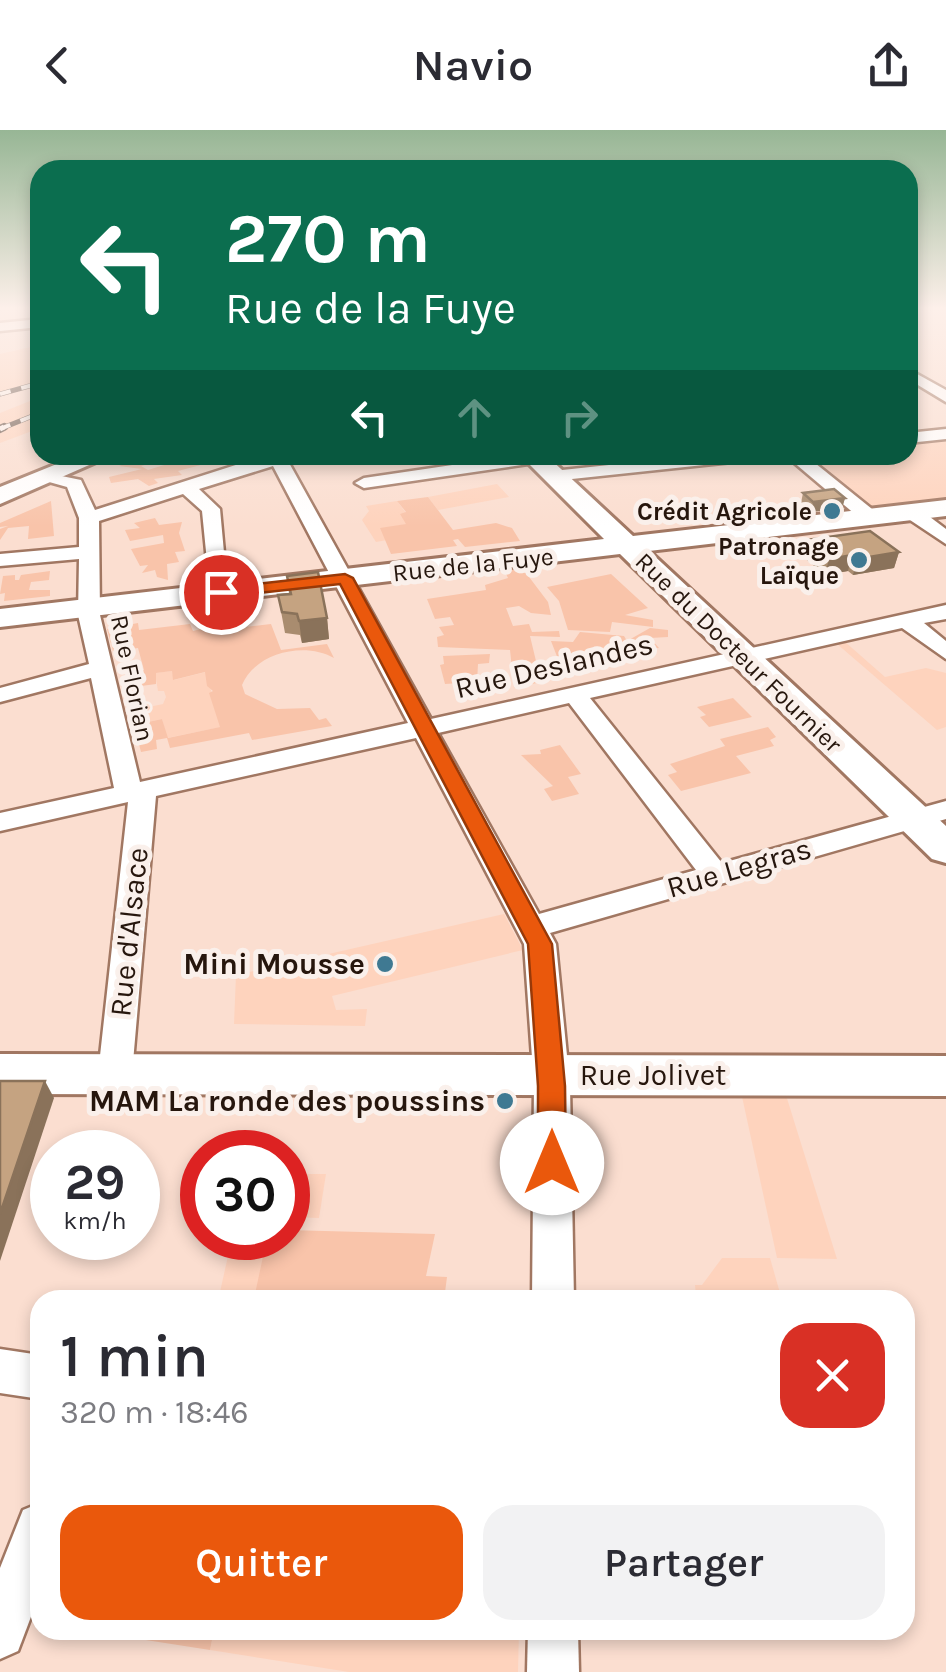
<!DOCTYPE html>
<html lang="fr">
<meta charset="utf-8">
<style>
:root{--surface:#fff;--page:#f2f2f3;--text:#2b2b33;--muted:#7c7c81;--accent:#ea580c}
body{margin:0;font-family:Karla,sans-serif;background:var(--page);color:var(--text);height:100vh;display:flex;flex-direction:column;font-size:38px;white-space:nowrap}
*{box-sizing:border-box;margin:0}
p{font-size:32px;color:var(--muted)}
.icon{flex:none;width:55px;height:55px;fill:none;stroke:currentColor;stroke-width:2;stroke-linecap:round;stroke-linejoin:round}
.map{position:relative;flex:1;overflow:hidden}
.details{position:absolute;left:30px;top:1160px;width:885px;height:350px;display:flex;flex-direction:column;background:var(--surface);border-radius:30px;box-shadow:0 5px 15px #0003}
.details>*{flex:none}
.guide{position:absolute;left:30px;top:30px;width:888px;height:305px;border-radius:30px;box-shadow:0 5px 15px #0003;background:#0b6e4f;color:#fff;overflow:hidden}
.speed{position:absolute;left:30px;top:1000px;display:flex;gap:20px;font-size:50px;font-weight:700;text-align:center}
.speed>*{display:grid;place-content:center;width:130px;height:130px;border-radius:50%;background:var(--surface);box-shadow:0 5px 15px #0003;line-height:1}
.speed small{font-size:25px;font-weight:400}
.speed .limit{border:15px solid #d22;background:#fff;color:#111}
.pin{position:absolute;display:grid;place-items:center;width:85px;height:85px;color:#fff;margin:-42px;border:5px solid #fff;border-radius:50%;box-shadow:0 2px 10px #0007}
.me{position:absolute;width:110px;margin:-55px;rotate:0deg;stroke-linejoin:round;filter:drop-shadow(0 0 8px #0008)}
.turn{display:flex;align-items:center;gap:35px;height:210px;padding:0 30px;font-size:45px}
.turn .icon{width:130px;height:130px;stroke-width:2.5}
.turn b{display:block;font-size:70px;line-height:85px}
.lanes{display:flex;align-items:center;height:95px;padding:0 30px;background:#0003;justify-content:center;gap:50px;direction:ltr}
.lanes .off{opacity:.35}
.round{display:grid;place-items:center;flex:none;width:105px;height:105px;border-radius:30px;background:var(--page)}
.summary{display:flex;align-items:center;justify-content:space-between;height:170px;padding:0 30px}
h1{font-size:60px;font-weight:600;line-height:75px}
.cta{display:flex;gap:20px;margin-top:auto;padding:20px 30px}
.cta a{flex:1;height:115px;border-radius:30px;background:var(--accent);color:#fff;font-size:40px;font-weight:600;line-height:115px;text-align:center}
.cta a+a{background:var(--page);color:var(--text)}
header{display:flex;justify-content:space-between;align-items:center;height:130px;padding:0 30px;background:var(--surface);font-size:45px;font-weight:600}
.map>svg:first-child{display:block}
</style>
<header><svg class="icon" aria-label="back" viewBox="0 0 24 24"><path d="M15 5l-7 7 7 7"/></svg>Navio<svg class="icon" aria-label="share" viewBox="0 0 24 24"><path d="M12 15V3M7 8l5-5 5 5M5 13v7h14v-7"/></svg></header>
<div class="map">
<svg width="946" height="1542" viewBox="0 0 946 1542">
<rect width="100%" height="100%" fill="#fbded0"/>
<g fill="#fed3bd">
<polygon points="40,215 40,255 0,265 0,224"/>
<polygon points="40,267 40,298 0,313 0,283"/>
<polygon points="946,311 946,375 870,381 803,326 908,325 908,315"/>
<polygon points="497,354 509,367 438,380 428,367"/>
<polygon points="397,371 406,383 407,394 381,399 387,410 376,412 362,390 369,381 366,376"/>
<polygon points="844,511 885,547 926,538 946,543 946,597 937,600 836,513"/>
<polygon points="172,541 174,550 206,542 221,597 167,608 162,589 134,595 130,581 163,574 166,567 164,561 158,561 155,543"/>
<polygon points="504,784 523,820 332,866 336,880 367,879 365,896 234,894 236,845"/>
<polygon points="741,962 785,962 837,1129 777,1128"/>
<polygon points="288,1044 326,1044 319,1088 288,1087"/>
<polygon points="232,1108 267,1108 256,1164 310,1170 254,1170 255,1164 220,1162"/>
<polygon points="722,1128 770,1128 782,1170 666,1170 696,1167 695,1155 702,1155"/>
<polygon points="214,1500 519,1500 518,1542 349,1542 210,1520"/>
</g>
<g fill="#f9c4aa">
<polygon points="149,325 184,325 141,336 148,340 196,325 212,332 178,341 182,345 154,349 158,353 149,356 138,349 111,353 109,347 142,339 119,336"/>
<polygon points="428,367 453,400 496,393 512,398 520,411 465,417 458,409 453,410 457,416 391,424 380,398 406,394 400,384 406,382 397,371"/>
<polygon points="51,371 54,406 28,409 29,396 8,398 0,410 0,399 8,396 0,397 0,393"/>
<polygon points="155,388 159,395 182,392 179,403 185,421 175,422 179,432 167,434 168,450 157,447 155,440 142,443 148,435 140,436 131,419 164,413 163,405 130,411 125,400 140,398 134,393"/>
<polygon points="520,435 548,472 551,485 531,483 519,476 506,478 513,496 529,494 532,502 559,501 560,507 530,506 541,552 514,558 510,520 438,517 437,507 444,505 439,497 454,495 450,487 435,489 427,469 486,460 485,455 508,448 503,437"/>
<polygon points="50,441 49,450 31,452 29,460 50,460 50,466 4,471 5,463 0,464 3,446 15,445 15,450 19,450 21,445"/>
<polygon points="611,444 648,478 625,485 653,490 653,497 612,492 610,502 568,500 559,471 547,457"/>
<path d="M237,468L248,470L255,488L243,491L245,497L271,494L281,520L327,514L334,528C304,511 255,523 242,555L245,564L277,579L310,578L319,590L326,588L332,596L252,610L249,603L170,618L167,608L156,610L157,619L141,622L134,595L162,589L168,608L220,597L209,563L213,561L207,556L205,542L173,550L172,541L156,543V554L141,556L137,542L144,540L138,518L113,521L107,499L138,493L139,500L190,494L193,501L205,498L206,485L221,481L222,469Z"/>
<polygon points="650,498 668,500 668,507 650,508 659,518 645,519 650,527 624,532 619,526 603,528 607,536 587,538 580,525 558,529 551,511 573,512 580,502 624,506 627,511"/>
<polygon points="490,524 489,533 478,534 477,552 445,554 440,535 444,534 443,526"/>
<polygon points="733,568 752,587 709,597 700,587 706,585 697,577"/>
<polygon points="768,597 776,607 770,610 774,616 736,626 751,643 681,661 668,645 677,642 670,634 725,616 720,609"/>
<polygon points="560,615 581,644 568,647 579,664 552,671 544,659 553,656 521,625 541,624 540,620"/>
<polygon points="288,1100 435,1104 426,1146 447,1147 444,1170 255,1164 267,1108 288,1108"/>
<polygon points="121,1500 214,1500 210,1520 120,1506"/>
</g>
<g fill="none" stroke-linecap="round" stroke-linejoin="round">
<defs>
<g id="street">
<polygon points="40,189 40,197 0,201 0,193"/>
<polygon points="908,239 946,260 946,272 908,249"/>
<polygon points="946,299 946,309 908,313 908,303"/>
<path d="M267,325H298L288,331L431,589L946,475V489L924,493L946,511V529L902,498L590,568L722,733L946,671V689L550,803L556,814L570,956L574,1170H532L534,956L524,814L416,608L156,666L132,944L127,954L115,958L103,954L98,944L128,672L0,701V683L114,658L91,548L0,572V558L89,534L78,485L79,429L0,436V424L79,417V388L67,357L42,350V342L81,350L95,380ZM273,336L408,593L140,652L100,485L99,391L183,364L202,381L210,462L214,466H228L220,379L199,359ZM569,573L696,740L539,784L438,603Z"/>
<polygon points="520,325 544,328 535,333 364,358 355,353 364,348"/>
<polygon points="702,325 760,325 751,330 553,351 544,346 553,341"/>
<polygon points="785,325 805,325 877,383 877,391 863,391"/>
<polygon points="904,378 918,378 946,399 946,414 904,386"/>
<polygon points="0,1219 40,1225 40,1269 0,1263"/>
<polygon points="40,1373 40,1463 18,1521 0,1529 0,1438 23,1380"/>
<polygon points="528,1500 578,1500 579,1542 527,1542"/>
</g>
<g id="secondary">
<polygon points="79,325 112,325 0,374 0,357"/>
<polygon points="520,325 546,325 633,406 946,370 946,386 649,421 946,696 946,733 932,729 620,424 0,497 0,479 604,409"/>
<polygon points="0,924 946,926 946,966 0,964"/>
</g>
</defs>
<use href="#street" stroke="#a17762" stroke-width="5"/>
<use href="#secondary" stroke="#a17762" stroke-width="6"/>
<use href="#street" fill="#fff" fill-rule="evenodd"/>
<use href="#secondary" fill="#fff" fill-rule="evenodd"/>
<defs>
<g id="rail-far1">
<polyline points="0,264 40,253"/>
<polyline points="0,299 40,283"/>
</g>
<polyline id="rail" points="0,299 4,297"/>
</defs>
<use href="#rail-far1" stroke="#6b574c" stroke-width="5"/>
<use href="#rail" stroke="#6b574c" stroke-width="8"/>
<use href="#rail-far1" stroke="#faf0eb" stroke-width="4" stroke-dasharray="11" stroke-linecap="butt"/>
<use href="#rail" stroke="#faf0eb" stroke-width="5" stroke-dasharray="14" stroke-linecap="butt"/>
</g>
<g fill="#a98c6f">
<polygon points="803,363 845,368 842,378 811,382 801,373"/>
<polygon points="806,410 899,422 894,438 853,445 848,441 825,445 802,426"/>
<polygon points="287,446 327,488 329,509 302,513 300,505 285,503 278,465 289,464"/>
</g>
<g fill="#8a725a">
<polygon points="845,368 842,378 811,382 813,372"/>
<polygon points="899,422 894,438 853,445 857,429"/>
<polygon points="852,425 848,441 825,445 829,429"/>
<polygon points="327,488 329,509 302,513 299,491"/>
<polygon points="45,951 54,968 0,1131 0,1084"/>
</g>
<g fill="#c5a381" stroke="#8a725a" stroke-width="2.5">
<polygon points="834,359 845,368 813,372 803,363"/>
<polygon points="870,401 899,422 857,429 852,425 829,429 806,410"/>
<polygon points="318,442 327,488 299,491 297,484 282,482 278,465 291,464 287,446"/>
<polygon points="0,951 45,951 0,1084"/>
</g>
<linearGradient id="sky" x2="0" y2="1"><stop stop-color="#97b695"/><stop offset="0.45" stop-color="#fdf0ea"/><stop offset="1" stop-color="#fdf0ea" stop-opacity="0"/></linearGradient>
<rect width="946" height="396" fill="url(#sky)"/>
<polygon fill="#ea580c" stroke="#983908" stroke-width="2.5" points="345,444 353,448 552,814 565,956 566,1033 562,1042 552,1045 542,1042 538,1033 538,956 528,814 340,454 221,467 213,462 221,458"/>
<g fill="#3f7992" stroke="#faf0eb" stroke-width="4">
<circle cx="832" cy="381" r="10"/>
<circle cx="859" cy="430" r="10"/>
<circle cx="385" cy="834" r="10"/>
<circle cx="505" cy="971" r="10"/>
</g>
<g text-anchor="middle" stroke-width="10" stroke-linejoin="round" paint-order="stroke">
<g font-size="25" font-weight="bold" fill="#26160d" stroke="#faf0eb" text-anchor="end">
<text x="812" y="390">Crédit Agricole</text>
<text x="839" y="425">Patronage<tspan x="839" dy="29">Laïque</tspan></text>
</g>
<g font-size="25" fill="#26160d" stroke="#faf0eb">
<text transform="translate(473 434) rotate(-6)" y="9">Rue de la Fuye</text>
<text transform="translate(739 522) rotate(44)" y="9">Rue du Docteur Fournier</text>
<text transform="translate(133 548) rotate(78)" y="9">Rue Florian</text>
</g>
<g font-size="30" fill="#26160d" stroke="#faf0eb">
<text transform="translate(554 536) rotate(-13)" y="10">Rue Deslandes</text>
<text transform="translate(739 738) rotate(-16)" y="10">Rue Legras</text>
<text transform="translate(129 802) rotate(-84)" y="10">Rue d'Alsace</text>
<text x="653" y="955">Rue Jolivet</text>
</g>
<g font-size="30" font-weight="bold" fill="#26160d" stroke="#faf0eb" text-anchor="end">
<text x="365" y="844">Mini Mousse</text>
<text x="485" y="981">MAM La ronde des poussins</text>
</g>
</g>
</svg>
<div class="speed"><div>29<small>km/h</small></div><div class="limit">30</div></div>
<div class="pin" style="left:221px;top:462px;background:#d93025"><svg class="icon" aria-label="arrive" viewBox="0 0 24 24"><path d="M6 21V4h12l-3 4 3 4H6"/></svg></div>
<svg class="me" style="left:552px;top:1033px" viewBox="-20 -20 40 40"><circle r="19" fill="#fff"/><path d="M0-13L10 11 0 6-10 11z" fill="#ea580c"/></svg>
<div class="guide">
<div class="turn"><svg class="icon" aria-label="left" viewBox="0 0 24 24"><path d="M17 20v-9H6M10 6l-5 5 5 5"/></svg><div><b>270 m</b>Rue de la Fuye</div></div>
<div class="lanes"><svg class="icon" aria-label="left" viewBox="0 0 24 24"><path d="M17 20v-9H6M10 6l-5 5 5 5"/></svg><svg class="icon off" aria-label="ahead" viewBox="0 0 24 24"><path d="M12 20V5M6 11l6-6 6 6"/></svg><svg class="icon off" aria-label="right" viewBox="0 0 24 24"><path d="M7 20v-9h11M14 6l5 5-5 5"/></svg></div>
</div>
<section class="details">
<div class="summary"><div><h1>1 min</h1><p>320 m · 18:46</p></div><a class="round" style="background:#d93025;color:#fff"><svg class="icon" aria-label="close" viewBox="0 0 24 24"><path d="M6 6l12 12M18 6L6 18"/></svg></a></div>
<div class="cta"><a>Quitter</a><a>Partager</a></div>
</section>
</div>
